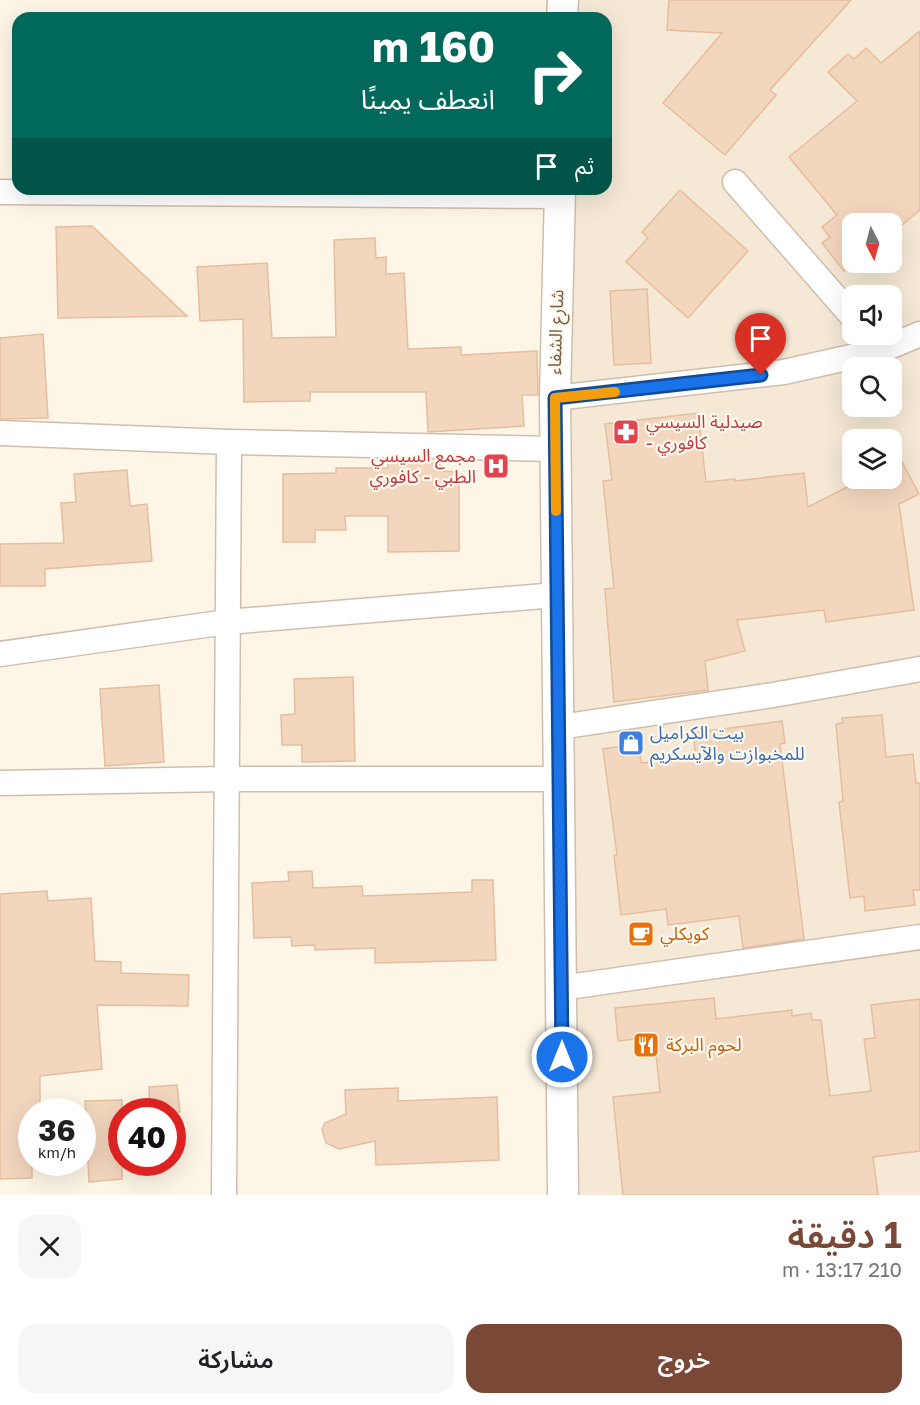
<!DOCTYPE html>
<html lang="ar">
<meta charset="utf-8">
<style>
:root{--surface:#fff;--page:#f6f6f6;--text:#202124;--muted:#757577;--accent:#7a4836}
body{margin:0;font-family:"Golos Text","Noto Sans Arabic",sans-serif;background:var(--page);color:var(--text);direction:rtl;height:100vh;display:flex;flex-direction:column;font-size:22px;white-space:nowrap}
*{box-sizing:border-box;margin:0}
p{font-size:20px;color:var(--muted)}
.icon{flex:none;width:33px;height:33px;fill:none;stroke:currentColor;stroke-width:2;stroke-linecap:round;stroke-linejoin:round}
.map{position:relative;height:1195px;overflow:hidden;direction:ltr}
.panel{display:flex;flex-direction:column;background:var(--surface);flex:1}
.panel>*{flex:none}
.banner{position:absolute;left:12px;top:12px;width:600px;height:183px;border-radius:18px;box-shadow:0 6px 24px #0002;direction:rtl;background:#00695c;color:#fff;overflow:hidden}
.needle{width:39px;rotate:174deg}
.controls{position:absolute;left:842px;top:213px;display:grid;gap:12px}
.controls a{display:grid;place-items:center;width:60px;height:60px;border-radius:12px;background:var(--surface);box-shadow:0 6px 24px #0002;font-size:30px}
.speed{position:absolute;left:18px;top:1098px;display:flex;gap:12px;font-size:30px;font-weight:700;text-align:center}
.speed>*{display:grid;place-content:center;width:78px;height:78px;border-radius:50%;background:var(--surface);box-shadow:0 6px 24px #0002;line-height:1}
.speed small{font-size:15px;font-weight:400}
.speed .limit{border:9px solid #d22;background:#fff;color:#111}
.pin{position:absolute;display:grid;place-items:center;width:51px;height:51px;color:#fff;margin:-62px -26px;border-radius:50% 50% 50% 0;rotate:-45deg;box-shadow:0 0 6px #0007}
.pin .icon{rotate:45deg}
.me{position:absolute;width:66px;margin:-33px;rotate:0deg;stroke-linejoin:round;filter:drop-shadow(0 0 4px #0008)}
.turn{display:flex;align-items:center;gap:21px;height:126px;padding:0 18px;font-size:27px}
.turn .icon{width:78px;height:78px;stroke-width:2.5}
.turn b{display:block;font-size:42px;line-height:51px}
.then{display:flex;align-items:center;height:57px;padding:0 18px;background:#0003;gap:12px;font-size:22px}
.round{display:grid;place-items:center;flex:none;width:63px;height:63px;border-radius:18px;background:var(--page)}
.head{display:flex;align-items:center;justify-content:space-between;height:102px;padding:0 18px}
h1{font-size:36px;font-weight:600;line-height:45px;color:var(--accent)}
.primary-button{display:flex;gap:12px;margin-top:auto;padding:12px 18px}
.primary-button a{flex:1;height:69px;border-radius:18px;background:var(--accent);color:#fff;font-size:24px;font-weight:600;line-height:69px;text-align:center}
.primary-button a+a{background:var(--page);color:var(--text)}
.map>svg:first-child{display:block}
</style>
<div class="map">
<svg width="920" height="1195" viewBox="0 0 920 1195">
<rect width="100%" height="100%" fill="#fdf6e7"/>
<path fill="#f5e8d5" fill-rule="evenodd" d="M560,0H920V1195H571L560,189H606V18H560ZM852,224H891V262H852ZM852,296H891V334H852ZM852,368H891V406H852ZM852,440H891V478H852Z"/>
<g fill="#f3d6be" stroke="#e6be9e" stroke-width="1.5">
<polygon points="669,0 851,0 770,90 776,95 725,155 663,103 722,33 667,30"/>
<polygon points="920,31 920,210 891,234 891,224 852,224 852,262 855,262 844,271 822,243 830,237 822,227 837,215 789,157 857,101 828,72 848,54 854,59 866,48 881,63"/>
<polygon points="680,190 748,251 688,318 626,262 648,238 642,232"/>
<polygon points="92,226 187,316 58,318 56,227"/>
<polygon points="375,238 376,258 386,257 386,274 404,273 408,349 461,347 461,355 537,351 538,395 522,395 524,426 428,432 426,392 310,392 310,401 244,402 243,319 200,321 197,267 267,263 272,338 336,337 334,240"/>
<polygon points="647,289 651,363 614,365 610,291"/>
<polygon points="43,334 48,418 0,419 0,338"/>
<polygon points="698,413 706,482 735,479 735,481 804,473 808,507 865,478 891,478 891,465 901,460 919,494 899,504 914,610 826,622 824,610 737,620 745,651 705,661 708,690 614,702 605,589 614,588 603,481 612,480 605,424"/>
<polygon points="388,463 440,463 440,471 459,472 459,551 388,552 388,516 345,516 346,530 315,530 315,542 283,542 283,474 336,473 336,468 388,468"/>
<polygon points="127,470 130,506 147,504 152,561 45,569 45,586 0,586 0,544 64,543 61,503 76,502 74,474"/>
<polygon points="353,677 355,761 302,762 302,745 282,745 281,715 295,714 294,679"/>
<polygon points="159,685 164,762 105,766 100,689"/>
<polygon points="882,715 886,757 913,754 916,783 920,783 920,890 913,890 915,905 865,911 864,896 850,898 839,802 843,801 836,724 843,723 842,718"/>
<polygon points="782,721 785,743 780,744 804,939 743,948 739,916 668,925 666,909 621,915 614,855 617,855 603,749 639,744 641,763 696,757 693,733"/>
<polygon points="312,871 313,888 362,886 363,896 472,892 472,880 493,880 496,960 375,963 375,948 315,950 315,945 292,946 291,937 254,938 252,883 289,881 288,872"/>
<polygon points="47,891 48,901 91,898 95,961 121,962 121,973 189,975 188,1006 97,1005 102,1069 40,1076 40,1112 32,1112 32,1178 0,1179 0,894"/>
<polygon points="714,998 716,1019 792,1010 792,1016 811,1013 812,1020 821,1020 830,1096 871,1091 864,1039 875,1038 871,1005 920,999 920,1151 873,1157 878,1195 623,1195 613,1097 660,1092 654,1037 618,1041 615,1008"/>
<polygon points="177,1085 180,1112 150,1112 149,1087"/>
<polygon points="398,1088 398,1101 497,1097 499,1160 376,1165 375,1141 339,1149 326,1143 322,1129 325,1123 346,1114 345,1090"/>
<polygon points="122,1100 122,1179 89,1182 85,1101"/>
</g>
<g fill="none" stroke-linecap="round" stroke-linejoin="round">
<defs>
<g id="minor">
<polyline points="735,182 852,316"/>
<polyline points="0,192 560,196"/>
<polyline points="555,398 784,372 882,350 920,334"/>
<polyline points="0,433 229,442 555,449"/>
<polyline points="0,654 227,622 556,595"/>
<polyline points="560,727 773,695 920,669"/>
<polyline points="0,783 226,779 560,779"/>
<polyline points="561,988 920,937"/>
<polyline points="224,1195 229,442"/>
</g>
<g id="tertiary">
<polyline points="562,18 563,0"/>
<polyline points="560,189 555,398 563,1195"/>
</g>
</defs>
<use href="#minor" stroke="#cfbead" stroke-width="27"/>
<use href="#tertiary" stroke="#cfbead" stroke-width="33"/>
<use href="#minor" stroke="#fff" stroke-width="24"/>
<use href="#tertiary" stroke="#fff" stroke-width="30"/>
</g>
<g fill="none" stroke-linecap="round" stroke-linejoin="round">
<defs>
<polyline id="route" points="562,1057 555,398 761,375"/>
</defs>
<use href="#route" stroke="#114b97" stroke-width="15"/>
<use href="#route" stroke="#1a73e8" stroke-width="10"/>
<polyline stroke="#f59e0b" stroke-width="10" points="556,511 555,398 615,392"/>
</g>
<defs>
<symbol id="pharmacy-square" viewBox="-11 -11 22 22"><rect x="-9" y="-9" width="18" height="18" rx="4" fill="#e0444e" stroke="#fff9ee"/><path d="M-2-6h4v4h4v4h-4v4h-4v-4h-4v-4h4Z" fill="#fff"/></symbol>
<symbol id="hospital-square" viewBox="-11 -11 22 22"><rect x="-9" y="-9" width="18" height="18" rx="4" fill="#e0444e" stroke="#fff9ee"/><path d="M-5-5h3v3.5h4V-5h3V5h-3V1.5h-4V5h-3Z" fill="#fff"/></symbol>
<symbol id="shop-square" viewBox="-11 -11 22 22"><rect x="-9" y="-9" width="18" height="18" rx="4" fill="#3f7fe0" stroke="#fff9ee"/><path d="M-5-2.5h2.3a2.7 3.5 0 0 1 5.4 0H5L5.5 6h-11ZM-1.5-2.5h3a1.5 2.3 0 0 0-3 0Z" fill="#fff"/></symbol>
<symbol id="cafe-square" viewBox="-11 -11 22 22"><rect x="-9" y="-9" width="18" height="18" rx="4" fill="#e8710a" stroke="#fff9ee"/><path d="M-5.5-4.5H6V0H3Q3 3.5 0 3.5H-2.5Q-5.5 3.5-5.5 0ZM3-3.2v2h1.7v-2ZM-6 4.5H4V6H-6Z" fill="#fff"/></symbol>
<symbol id="restaurant-square" viewBox="-11 -11 22 22"><rect x="-9" y="-9" width="18" height="18" rx="4" fill="#e8710a" stroke="#fff9ee"/><path d="M-5-6h1v4h1v-4h1v4h1v-4h1v5L-1.5 .5V6h-2V.5L-5-1ZM5-6V6H3V1.5H1.5Q1.5-4 5-6Z" fill="#fff"/></symbol>
</defs>
<g fill-rule="evenodd">
<use href="#pharmacy-square" x="611" y="417" width="30" height="30"/>
<use href="#hospital-square" x="481" y="451" width="30" height="30"/>
<use href="#shop-square" x="616" y="728" width="30" height="30"/>
<use href="#cafe-square" x="626" y="919" width="30" height="30"/>
<use href="#restaurant-square" x="631" y="1030" width="30" height="30"/>
</g>
<g text-anchor="middle" stroke-width="4.5" stroke-linejoin="round" paint-order="stroke">
<g font-size="18" fill="#775d4b" stroke="#fff9ee">
<text transform="translate(556 332) rotate(-88)" y="6">شارع الشفاء</text>
</g>
<g font-size="18" fill="#be3a42" stroke="#fff9ee" text-anchor="start">
<text x="646" y="428">صيدلية السيسي<tspan x="646" dy="21">- كافوري</tspan></text>
<text x="476" y="462" text-anchor="end">مجمع السيسي<tspan x="476" dy="21">الطبي - كافوري</tspan></text>
</g>
<g font-size="18" fill="#366cbe" stroke="#fff9ee" text-anchor="start">
<text x="650" y="739">بيت الكراميل<tspan x="650" dy="21">للمخبوازت والآيسكريم</tspan></text>
</g>
<g font-size="18" fill="#c56008" stroke="#fff9ee" text-anchor="start">
<text x="660" y="940">كويكلي</text>
<text x="666" y="1051">لحوم البركة</text>
</g>
</g>
</svg>
<div class="controls">
<a><svg class="needle" viewBox="-14 -14 28 28"><path d="M0-13l5 13h-10z" fill="#e53935"/><path d="M0 13l5-13h-10z" fill="#757577"/></svg></a>
<a><svg class="icon" aria-label="sound" viewBox="0 0 24 24"><path d="M4 9h4l5-4v14l-5-4H4zM17 9q2 3 0 6"/></svg></a>
<a><svg class="icon" aria-label="search" viewBox="0 0 24 24"><circle cx="10" cy="10" r="6"/><path d="M15 15l6 6"/></svg></a>
<a><svg class="icon" aria-label="layers" viewBox="0 0 24 24"><path d="M12 4l9 5-9 5-9-5zM3 14l9 5 9-5"/></svg></a>
</div>
<div class="speed"><div>36<small>km/h</small></div><div class="limit">40</div></div>
<div class="pin" style="left:761px;top:375px;background:#d93025"><svg class="icon" aria-label="arrive" viewBox="0 0 24 24"><path d="M6 21V4h12l-3 4 3 4H6"/></svg></div>
<svg class="me" style="left:562px;top:1057px" viewBox="-20 -20 40 40"><circle r="17" fill="#1a73e8" stroke="#fff" stroke-width="3"/><path d="M0-11L8 9 0 5-8 9z" fill="#fff"/></svg>
<div class="banner">
<div class="turn"><svg class="icon" aria-label="right" viewBox="0 0 24 24"><path d="M7 20v-9h11M14 6l5 5-5 5"/></svg><div><b>160 m</b>انعطف يمينًا</div></div>
<div class="then">ثم<svg class="icon" aria-label="arrive" viewBox="0 0 24 24"><path d="M6 21V4h12l-3 4 3 4H6"/></svg></div>
</div>
</div>
<section class="panel">
<div class="head"><div><h1>1 دقيقة</h1><p>210 m · 13:17</p></div><a class="round"><svg class="icon" aria-label="close" viewBox="0 0 24 24"><path d="M6 6l12 12M18 6L6 18"/></svg></a></div>
<div class="primary-button"><a>خروج</a><a>مشاركة</a></div>
</section>
